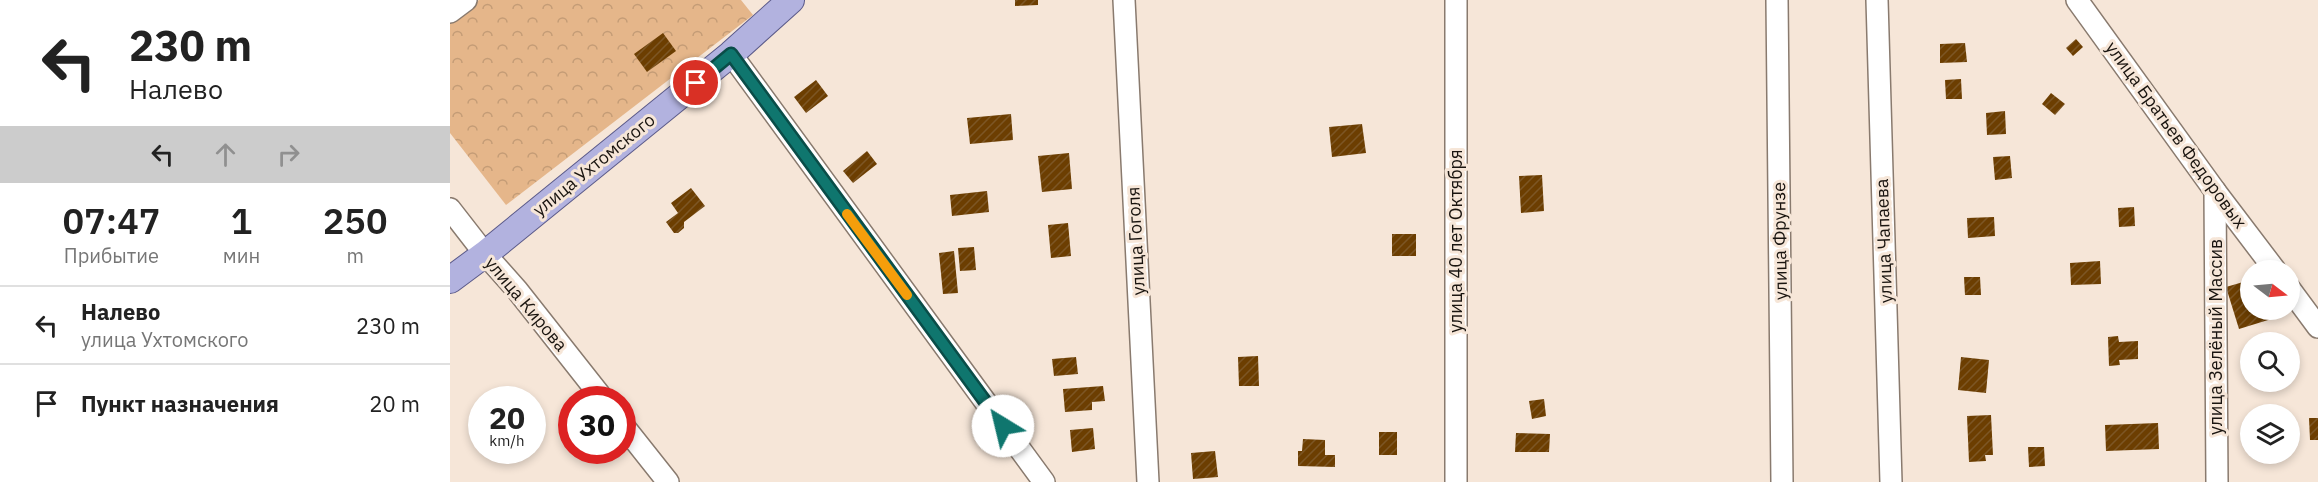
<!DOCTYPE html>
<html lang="ru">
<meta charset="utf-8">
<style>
:root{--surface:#fff;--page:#f2f2f2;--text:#222;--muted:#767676;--line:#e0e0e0}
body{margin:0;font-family:"IBM Plex Sans",sans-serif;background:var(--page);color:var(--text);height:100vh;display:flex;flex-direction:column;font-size:22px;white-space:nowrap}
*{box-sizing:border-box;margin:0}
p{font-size:20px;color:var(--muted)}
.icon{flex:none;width:33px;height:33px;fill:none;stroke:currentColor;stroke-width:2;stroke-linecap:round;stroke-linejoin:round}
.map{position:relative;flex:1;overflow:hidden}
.sheet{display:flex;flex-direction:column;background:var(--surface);width:450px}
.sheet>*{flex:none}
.top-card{background:#fff;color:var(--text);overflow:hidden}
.needle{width:39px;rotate:106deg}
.fabs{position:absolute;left:1790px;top:260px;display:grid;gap:12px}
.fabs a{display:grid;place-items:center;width:60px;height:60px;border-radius:50%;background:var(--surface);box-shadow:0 3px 9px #0003;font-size:30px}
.speed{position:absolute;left:18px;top:386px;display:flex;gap:12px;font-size:30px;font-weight:700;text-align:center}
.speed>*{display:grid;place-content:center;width:78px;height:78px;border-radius:50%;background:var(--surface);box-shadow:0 3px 9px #0003;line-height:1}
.speed small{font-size:15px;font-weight:400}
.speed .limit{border:9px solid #d22;background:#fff;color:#111}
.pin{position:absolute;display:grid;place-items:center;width:51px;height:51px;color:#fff;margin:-26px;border:3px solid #fff;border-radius:50%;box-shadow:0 2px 6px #0007}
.me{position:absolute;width:66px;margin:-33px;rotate:324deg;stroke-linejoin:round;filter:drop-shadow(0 0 4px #0008)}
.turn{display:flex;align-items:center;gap:21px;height:126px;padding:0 30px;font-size:27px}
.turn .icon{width:78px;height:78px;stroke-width:2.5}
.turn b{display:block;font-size:42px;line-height:51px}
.lanes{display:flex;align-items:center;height:57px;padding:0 30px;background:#0003;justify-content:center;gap:30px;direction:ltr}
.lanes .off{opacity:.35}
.eta{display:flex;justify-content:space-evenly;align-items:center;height:102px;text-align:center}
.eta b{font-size:36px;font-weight:600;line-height:42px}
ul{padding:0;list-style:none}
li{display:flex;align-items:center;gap:18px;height:78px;padding:0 30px;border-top:2px solid var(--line)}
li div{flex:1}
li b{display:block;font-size:22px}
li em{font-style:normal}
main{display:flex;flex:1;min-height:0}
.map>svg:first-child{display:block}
</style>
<main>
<section class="sheet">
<div class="top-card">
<div class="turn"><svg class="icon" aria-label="left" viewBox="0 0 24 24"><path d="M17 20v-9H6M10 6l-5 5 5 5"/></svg><div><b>230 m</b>Налево</div></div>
<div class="lanes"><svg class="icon" aria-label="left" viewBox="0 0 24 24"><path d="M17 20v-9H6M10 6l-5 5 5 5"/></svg><svg class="icon off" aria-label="ahead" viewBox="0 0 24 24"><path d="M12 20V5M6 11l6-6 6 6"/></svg><svg class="icon off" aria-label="right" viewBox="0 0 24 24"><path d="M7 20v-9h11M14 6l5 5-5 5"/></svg></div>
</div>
<div class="eta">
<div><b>07:47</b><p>Прибытие</p></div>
<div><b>1</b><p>мин</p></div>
<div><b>250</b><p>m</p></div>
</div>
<ul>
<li><svg class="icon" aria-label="left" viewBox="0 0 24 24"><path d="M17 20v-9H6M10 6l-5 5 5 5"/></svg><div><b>Налево</b><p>улица Ухтомского</p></div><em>230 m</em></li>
<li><svg class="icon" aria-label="arrive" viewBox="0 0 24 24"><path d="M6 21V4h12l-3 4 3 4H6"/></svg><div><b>Пункт назначения</b></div><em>20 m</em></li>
</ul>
</section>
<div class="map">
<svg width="1868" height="482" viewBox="0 0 1868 482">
<defs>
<pattern id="park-crowns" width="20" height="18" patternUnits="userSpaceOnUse" patternTransform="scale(1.5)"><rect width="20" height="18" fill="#e5b68a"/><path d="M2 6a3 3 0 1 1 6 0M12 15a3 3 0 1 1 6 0" fill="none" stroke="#c49c76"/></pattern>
<pattern id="building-hatch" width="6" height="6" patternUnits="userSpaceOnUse" patternTransform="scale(1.5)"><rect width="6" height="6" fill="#6c3e01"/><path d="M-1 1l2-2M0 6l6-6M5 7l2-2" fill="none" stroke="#7c5625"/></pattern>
</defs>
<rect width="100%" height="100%" fill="#f6e6d8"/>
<polygon fill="url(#park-crowns)" points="29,0 291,0 303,15 56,205 0,133 0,22"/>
<g fill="url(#building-hatch)">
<polygon points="565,0 588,0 588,5 565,6"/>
<polygon points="213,33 226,51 197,72 184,54"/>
<polygon points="1626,39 1633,47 1623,56 1616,48"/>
<polygon points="1515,43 1517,62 1490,63 1490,44"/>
<polygon points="1511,79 1512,99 1496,99 1495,80"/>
<polygon points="366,80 378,96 356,113 344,97"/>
<polygon points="1601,93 1615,104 1605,115 1592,104"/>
<polygon points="1555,111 1556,134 1537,135 1536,113"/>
<polygon points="561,114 563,140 520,144 517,118"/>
<polygon points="912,124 916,153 882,157 879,127"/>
<polygon points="417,151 427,164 403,183 393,171"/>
<polygon points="619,153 622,189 592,192 588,156"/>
<polygon points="1560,156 1562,178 1545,180 1543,157"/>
<polygon points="1092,175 1094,211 1071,213 1069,176"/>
<polygon points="241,188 255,206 234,222 234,228 228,233 224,233 216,222 228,213 221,203"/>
<polygon points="537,191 539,212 502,216 500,195"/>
<polygon points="1684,207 1685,226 1669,227 1668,208"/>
<polygon points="1544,217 1545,236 1518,238 1517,218"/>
<polygon points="618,223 621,256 601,258 598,225"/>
<rect x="942" y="234" width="24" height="22"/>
<polygon points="524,247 526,270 510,271 508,248"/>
<polygon points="504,251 508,293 493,294 489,253"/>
<polygon points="1650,261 1651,284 1621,285 1620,263"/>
<polygon points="1514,277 1530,277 1531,295 1515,295"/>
<polygon points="1800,280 1800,309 1829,309 1831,316 1789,329 1776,287"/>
<polygon points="1668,336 1669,342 1688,341 1688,359 1669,360 1670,365 1659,366 1658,337"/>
<polygon points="808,356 809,386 789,386 788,357"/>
<polygon points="626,357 628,374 604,376 602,359"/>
<polygon points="1511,357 1539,360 1536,393 1508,390"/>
<polygon points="653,386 655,401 642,402 642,410 615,412 613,389"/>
<polygon points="1094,399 1096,416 1082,419 1079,401"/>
<polygon points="1541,415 1543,455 1535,455 1536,461 1519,462 1517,416"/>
<polygon points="1859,418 1868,418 1868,440 1860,440"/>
<polygon points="1708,423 1709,449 1656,451 1655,425"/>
<polygon points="643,428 645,449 622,452 620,430"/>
<rect x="929" y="432" width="18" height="23"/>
<polygon points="1066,433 1100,434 1099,452 1065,452"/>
<polygon points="853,439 875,440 875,455 885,455 885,467 848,466 848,451 852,451"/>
<polygon points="1578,447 1594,447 1595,466 1579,467"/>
<polygon points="765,451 768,477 743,479 741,453"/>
</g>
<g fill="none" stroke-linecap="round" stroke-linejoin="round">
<defs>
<g id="minor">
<polyline points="674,0 698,482"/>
<polyline points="1006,0 1006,482"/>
<polyline points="1327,0 1332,482"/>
<polyline points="1427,0 1441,482"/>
<polyline points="1627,0 1765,191 1825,270"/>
<polyline points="0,12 16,0"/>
<polyline points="281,54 594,482"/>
<polyline points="1765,191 1767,482"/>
<polyline points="0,209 35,254 67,290 153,399"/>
<polyline points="1839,288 1868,327"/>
<polyline points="172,424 218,482"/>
</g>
<polyline id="major" points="0,280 35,254 281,54 341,0"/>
</defs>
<use href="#minor" stroke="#897a6e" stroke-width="24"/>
<use href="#major" stroke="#5b5a89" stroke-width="28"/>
<use href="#minor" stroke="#fff" stroke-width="21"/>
<use href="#major" stroke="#b2b2df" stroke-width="26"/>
</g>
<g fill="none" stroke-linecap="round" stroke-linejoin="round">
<defs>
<polyline id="route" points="246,83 281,54 553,426"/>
</defs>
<use href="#route" stroke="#0a4d48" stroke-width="15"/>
<use href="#route" stroke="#0f766e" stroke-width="10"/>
<polyline stroke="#f59e0b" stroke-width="10" points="397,214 457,295"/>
</g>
<g text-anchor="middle" stroke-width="6" stroke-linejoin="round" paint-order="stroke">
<g font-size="18" fill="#19140f" stroke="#f6e6d8">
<text transform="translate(1726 135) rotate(54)" y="6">улица Братьев Федоровых</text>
<text transform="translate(144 165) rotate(-39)" y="6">улица Ухтомского</text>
<text transform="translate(686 241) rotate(-93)" y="6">улица Гоголя</text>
<text transform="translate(1006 241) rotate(-90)" y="6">улица 40 лет Октября</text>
<text transform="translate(1330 241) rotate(-91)" y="6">улица Фрунзе</text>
<text transform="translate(1434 241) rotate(-92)" y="6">улица Чапаева</text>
<text transform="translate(76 304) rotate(50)" y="6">улица Кирова</text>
<text transform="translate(1766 337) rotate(-90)" y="6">улица Зелёный Массив</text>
</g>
</g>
</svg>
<div class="fabs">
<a><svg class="needle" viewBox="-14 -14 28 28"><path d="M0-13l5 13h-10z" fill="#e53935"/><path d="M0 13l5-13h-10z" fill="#767676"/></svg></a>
<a><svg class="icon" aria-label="search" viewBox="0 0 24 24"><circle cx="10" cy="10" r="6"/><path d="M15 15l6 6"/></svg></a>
<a><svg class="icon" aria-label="layers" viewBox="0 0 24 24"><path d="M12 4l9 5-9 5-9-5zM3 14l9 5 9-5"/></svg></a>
</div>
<div class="speed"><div>20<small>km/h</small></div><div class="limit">30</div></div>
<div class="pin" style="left:246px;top:83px;background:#d93025"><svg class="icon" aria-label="arrive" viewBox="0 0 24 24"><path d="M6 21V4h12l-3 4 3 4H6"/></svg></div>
<svg class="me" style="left:553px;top:426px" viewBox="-20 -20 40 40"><circle r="19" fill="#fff"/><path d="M0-13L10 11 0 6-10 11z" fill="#0f766e"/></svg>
</div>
</main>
